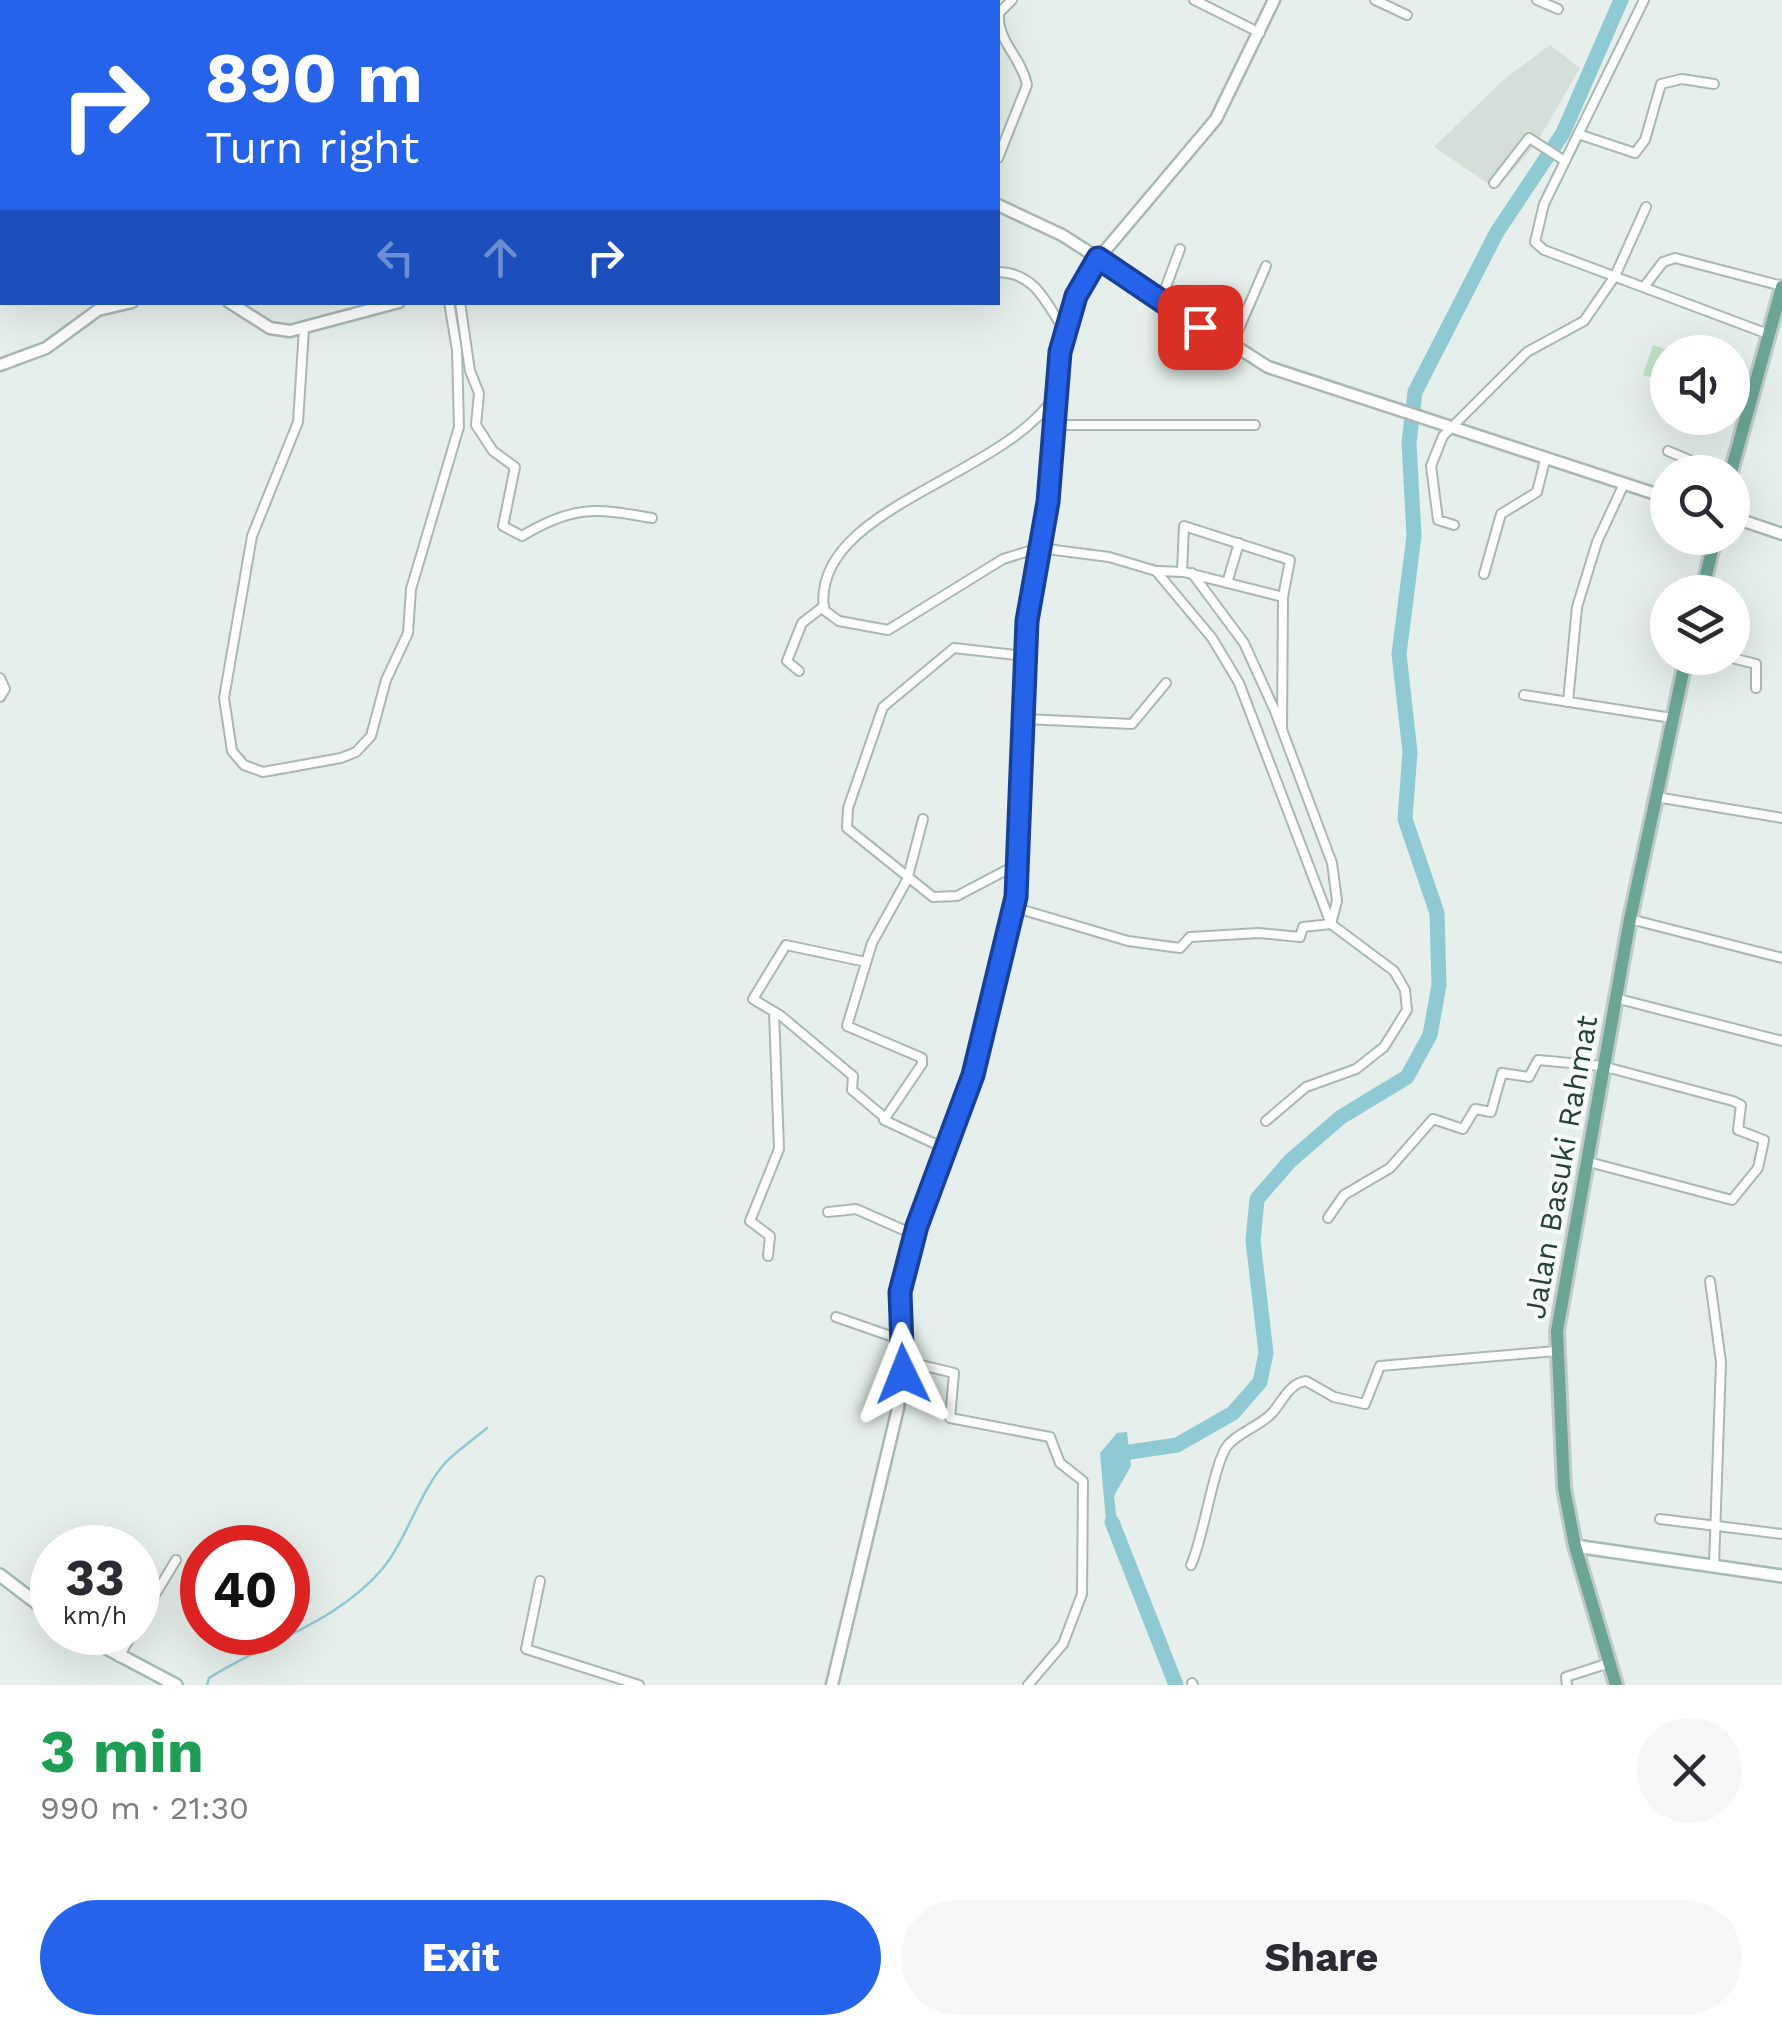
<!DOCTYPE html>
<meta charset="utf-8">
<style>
:root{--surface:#fff;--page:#f7f7f7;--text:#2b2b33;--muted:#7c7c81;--accent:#2563eb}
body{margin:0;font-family:"Work Sans",sans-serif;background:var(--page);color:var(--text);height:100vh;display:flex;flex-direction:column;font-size:38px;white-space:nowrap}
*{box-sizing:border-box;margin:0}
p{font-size:32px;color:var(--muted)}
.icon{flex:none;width:55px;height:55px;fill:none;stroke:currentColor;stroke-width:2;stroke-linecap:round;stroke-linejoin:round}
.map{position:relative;height:1685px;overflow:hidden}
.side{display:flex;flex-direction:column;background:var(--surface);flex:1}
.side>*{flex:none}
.guide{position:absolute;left:0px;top:0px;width:1000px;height:305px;box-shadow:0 10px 40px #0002;background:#2563eb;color:#fff;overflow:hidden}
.tools{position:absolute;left:1650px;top:335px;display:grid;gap:20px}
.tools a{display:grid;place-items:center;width:100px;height:100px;border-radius:50%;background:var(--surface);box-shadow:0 10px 40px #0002;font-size:50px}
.speed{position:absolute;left:30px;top:1525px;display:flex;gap:20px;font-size:50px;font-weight:700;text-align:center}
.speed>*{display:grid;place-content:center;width:130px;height:130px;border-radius:50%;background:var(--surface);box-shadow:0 10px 40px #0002;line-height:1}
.speed small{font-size:25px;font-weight:400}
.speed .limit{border:15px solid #d22;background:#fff;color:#111}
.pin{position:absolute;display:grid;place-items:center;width:85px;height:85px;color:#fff;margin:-42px;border-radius:20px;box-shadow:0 5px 15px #0006}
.me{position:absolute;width:110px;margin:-55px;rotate:358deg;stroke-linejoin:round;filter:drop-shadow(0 0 8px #0008)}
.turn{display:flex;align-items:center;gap:35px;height:210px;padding:0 40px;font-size:45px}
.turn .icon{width:130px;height:130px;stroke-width:2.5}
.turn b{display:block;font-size:70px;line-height:85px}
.lanes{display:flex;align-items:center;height:95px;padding:0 40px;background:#0003;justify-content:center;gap:50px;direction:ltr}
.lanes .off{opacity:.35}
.round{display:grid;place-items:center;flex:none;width:105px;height:105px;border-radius:52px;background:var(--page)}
.headline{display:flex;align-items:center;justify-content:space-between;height:170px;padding:0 40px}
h1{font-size:60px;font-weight:700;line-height:75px;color:#1e9e55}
.primary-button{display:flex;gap:20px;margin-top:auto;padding:20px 40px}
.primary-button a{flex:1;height:115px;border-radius:60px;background:var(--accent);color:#fff;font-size:40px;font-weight:700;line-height:115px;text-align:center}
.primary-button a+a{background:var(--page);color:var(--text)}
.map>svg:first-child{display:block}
</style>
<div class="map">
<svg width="1782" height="1685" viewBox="0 0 1782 1685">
<rect width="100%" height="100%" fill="#e6efeb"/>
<polygon fill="#d4dfda" points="1550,45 1580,68 1536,144 1496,189 1434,147 1502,81"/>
<polygon fill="#bfe0c8" points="1653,345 1668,350 1658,380 1643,375"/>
<polygon fill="#8ec9d4" points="1127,1432 1131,1466 1114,1496 1117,1522 1106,1521 1100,1453 1117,1433"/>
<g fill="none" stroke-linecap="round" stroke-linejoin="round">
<path stroke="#8ec9d4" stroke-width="2.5" d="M207,1685L209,1678C267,1641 337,1623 383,1568C408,1537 419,1492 446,1462C458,1450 474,1439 487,1428"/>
<g stroke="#8ec9d4" stroke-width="15">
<polyline points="366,0 366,2"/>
<polyline points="0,225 2,224"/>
<polyline points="1130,1452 1177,1445 1233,1413 1260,1382 1266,1353 1253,1241 1257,1199 1290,1161 1341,1117 1407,1077 1430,1035 1439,985 1437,913 1405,819 1410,752 1399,654 1414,536 1409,443 1415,392 1497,232 1563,133 1621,0"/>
<polyline points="1112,1522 1176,1685"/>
</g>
<defs>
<g id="minor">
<polyline points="1194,0 1260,33"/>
<polyline points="1375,0 1407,15"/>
<polyline points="1537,0 1558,9"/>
<polyline points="1644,0 1544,204 1535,242 1544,250 1768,334"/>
<polyline points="1578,134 1635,153 1645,140 1661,84 1682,79 1714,84"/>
<path d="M998,158L1027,85C1022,58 996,40 999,13L1012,0"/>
<polyline points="1494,183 1529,138 1565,161"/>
<path d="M998,272C1036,273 1046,303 1064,330"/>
<polyline points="1644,287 1663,262 1675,258 1782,286"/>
<polyline points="1161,300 1180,249"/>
<path d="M460,302L470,371L479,393L476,425L493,451L515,467L503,526L522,536C574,505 595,508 652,518"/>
<polyline points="304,329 298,422 252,536 224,698 232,751 244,765 263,772 341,758 356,752 371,736 386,680 408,633 411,589 459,427 457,350 449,302"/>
<polyline points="1231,347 1266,266"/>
<path d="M1055,396C1001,479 810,508 824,610L839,621L888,630L1003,559L1039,548L1109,557L1156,571L1212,638L1239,683L1331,924L1394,971L1405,990L1407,1010L1384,1047L1356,1069L1306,1087L1266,1121"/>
<polyline points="1054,425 1255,425"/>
<polyline points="1668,451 1718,472"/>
<polyline points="1454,525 1438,520 1431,466 1443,436 1527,352 1584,321 1615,276 1646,207"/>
<polyline points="1156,571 1184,572 1283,597 1290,560 1184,526 1182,571"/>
<polyline points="1484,574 1501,514 1537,492 1545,460"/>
<polyline points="1227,583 1239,543"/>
<polyline points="1732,658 1756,664 1756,688"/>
<polyline points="799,671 787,661 802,623 824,606"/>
<polyline points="0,678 5,689 0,697"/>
<polyline points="1524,695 1672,718"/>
<polyline points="1568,702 1577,607 1597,542 1623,486"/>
<polyline points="1025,719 1132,724 1166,683"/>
<polyline points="1282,727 1283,597"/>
<polyline points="1656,797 1782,818"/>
<polyline points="923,819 907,880 872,943 847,1026 922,1058 922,1064 884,1120 944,1148"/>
<polyline points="1018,864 957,896 933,897 847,828 848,808 883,707 954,648 1025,656"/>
<polyline points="1013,907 1128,941 1180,948 1190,937 1259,933 1300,937 1303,927 1331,924 1337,901 1332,863 1275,711 1244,643 1192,573"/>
<polyline points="1630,919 1782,958"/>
<polyline points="866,962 786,945 753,999 781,1016 853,1076 852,1090 884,1117"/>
<polyline points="1615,998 1782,1041"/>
<polyline points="828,1212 856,1209 915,1235"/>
<polyline points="1328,1218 1344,1195 1390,1168 1433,1119 1463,1129 1475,1109 1491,1112 1502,1073 1529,1077 1538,1060 1602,1066 1733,1101 1741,1105 1738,1130 1764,1140 1758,1168 1732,1200 1585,1161"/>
<polyline points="768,1256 770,1236 750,1221 779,1149 774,1012"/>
<polyline points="1710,1281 1721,1362 1714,1565"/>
<polyline points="836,1317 902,1340"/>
<polyline points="904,1361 954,1373 950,1418 1050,1437 1060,1463 1083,1481 1082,1594 1063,1644 1028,1685"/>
<polyline points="1660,1519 1782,1534"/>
<path d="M1191,1565C1204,1537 1214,1461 1228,1445C1240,1431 1261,1426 1273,1412C1283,1400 1290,1383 1306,1381L1334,1397L1365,1404L1380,1366L1556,1351"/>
<polyline points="540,1581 526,1649 639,1685"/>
<polyline points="138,1623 176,1560"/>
<polyline points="119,1657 133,1632"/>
<polyline points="1192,1683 1193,1685"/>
<polyline points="1567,1685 1566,1677 1609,1663"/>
</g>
<g id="tertiary">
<polyline points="0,0 3,2"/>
<polyline points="666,2 674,0"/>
<polyline points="998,205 1062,235 1268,367 1668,498"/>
<polyline points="229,302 270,328 290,331 399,302"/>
<polyline points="0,365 46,348 98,310 132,302"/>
<polyline points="1732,517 1782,534"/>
<polyline points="832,1685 898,1408 904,1361 900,1293 917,1226 978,1058 1016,897 1027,621 1048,502 1064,330 1076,295 1098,259 1216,119 1274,0"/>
</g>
<g id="secondary">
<polyline points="1575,1546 1782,1576"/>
<polyline points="0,1575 52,1615"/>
<polyline points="76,1632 176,1685"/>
</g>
<g id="primary">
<polyline points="1731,472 1782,287"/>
<polyline points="1702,592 1715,538"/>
<polyline points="1616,1685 1575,1546 1564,1488 1557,1331 1630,919 1686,658"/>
</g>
</defs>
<use href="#minor" stroke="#a8b8b2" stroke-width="12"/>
<use href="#tertiary" stroke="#a8b8b2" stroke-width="15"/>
<use href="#secondary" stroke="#a4bbb3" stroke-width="16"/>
<use href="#primary" stroke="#c2cac8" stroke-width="18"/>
<use href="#minor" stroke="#fff" stroke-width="8"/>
<use href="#tertiary" stroke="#fff" stroke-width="10"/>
<use href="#secondary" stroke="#fff" stroke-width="11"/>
<use href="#primary" stroke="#6aa596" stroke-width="12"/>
</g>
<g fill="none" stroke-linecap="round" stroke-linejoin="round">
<defs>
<polyline id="route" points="903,1374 900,1292 917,1226 973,1075 1016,897 1027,621 1048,502 1060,352 1076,296 1098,258 1200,327"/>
</defs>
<use href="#route" stroke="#184099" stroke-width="25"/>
<use href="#route" stroke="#2563eb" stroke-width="18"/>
</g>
<g text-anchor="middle" stroke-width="8" stroke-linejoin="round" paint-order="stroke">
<g font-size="30" fill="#24423a" stroke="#f7fbf9">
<text transform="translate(1561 1167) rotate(-80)" y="10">Jalan Basuki Rahmat</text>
</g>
</g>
</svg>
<div class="tools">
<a><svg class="icon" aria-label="sound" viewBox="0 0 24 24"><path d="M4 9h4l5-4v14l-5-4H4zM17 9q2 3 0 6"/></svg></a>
<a><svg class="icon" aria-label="search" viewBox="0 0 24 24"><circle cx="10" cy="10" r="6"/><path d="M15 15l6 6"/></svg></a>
<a><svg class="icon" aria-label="layers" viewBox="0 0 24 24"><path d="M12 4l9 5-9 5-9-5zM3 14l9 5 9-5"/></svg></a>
</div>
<div class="speed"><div>33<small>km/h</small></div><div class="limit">40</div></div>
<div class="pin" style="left:1200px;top:327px;background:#d93025"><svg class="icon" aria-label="arrive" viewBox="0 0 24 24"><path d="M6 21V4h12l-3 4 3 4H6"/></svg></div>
<svg class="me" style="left:903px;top:1374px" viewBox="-20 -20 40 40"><path d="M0-17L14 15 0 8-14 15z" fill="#2563eb" stroke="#fff" stroke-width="4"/></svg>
<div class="guide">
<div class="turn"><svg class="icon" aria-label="right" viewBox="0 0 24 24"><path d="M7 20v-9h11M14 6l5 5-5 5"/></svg><div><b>890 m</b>Turn right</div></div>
<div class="lanes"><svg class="icon off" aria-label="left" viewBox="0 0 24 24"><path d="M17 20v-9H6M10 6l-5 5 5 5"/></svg><svg class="icon off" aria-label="ahead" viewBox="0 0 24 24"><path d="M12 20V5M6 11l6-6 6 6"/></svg><svg class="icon" aria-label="right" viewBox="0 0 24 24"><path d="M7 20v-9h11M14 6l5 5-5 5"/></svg></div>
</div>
</div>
<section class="side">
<div class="headline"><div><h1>3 min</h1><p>990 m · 21:30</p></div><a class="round"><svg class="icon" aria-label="close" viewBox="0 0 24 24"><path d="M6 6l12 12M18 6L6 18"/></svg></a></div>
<div class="primary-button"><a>Exit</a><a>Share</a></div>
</section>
